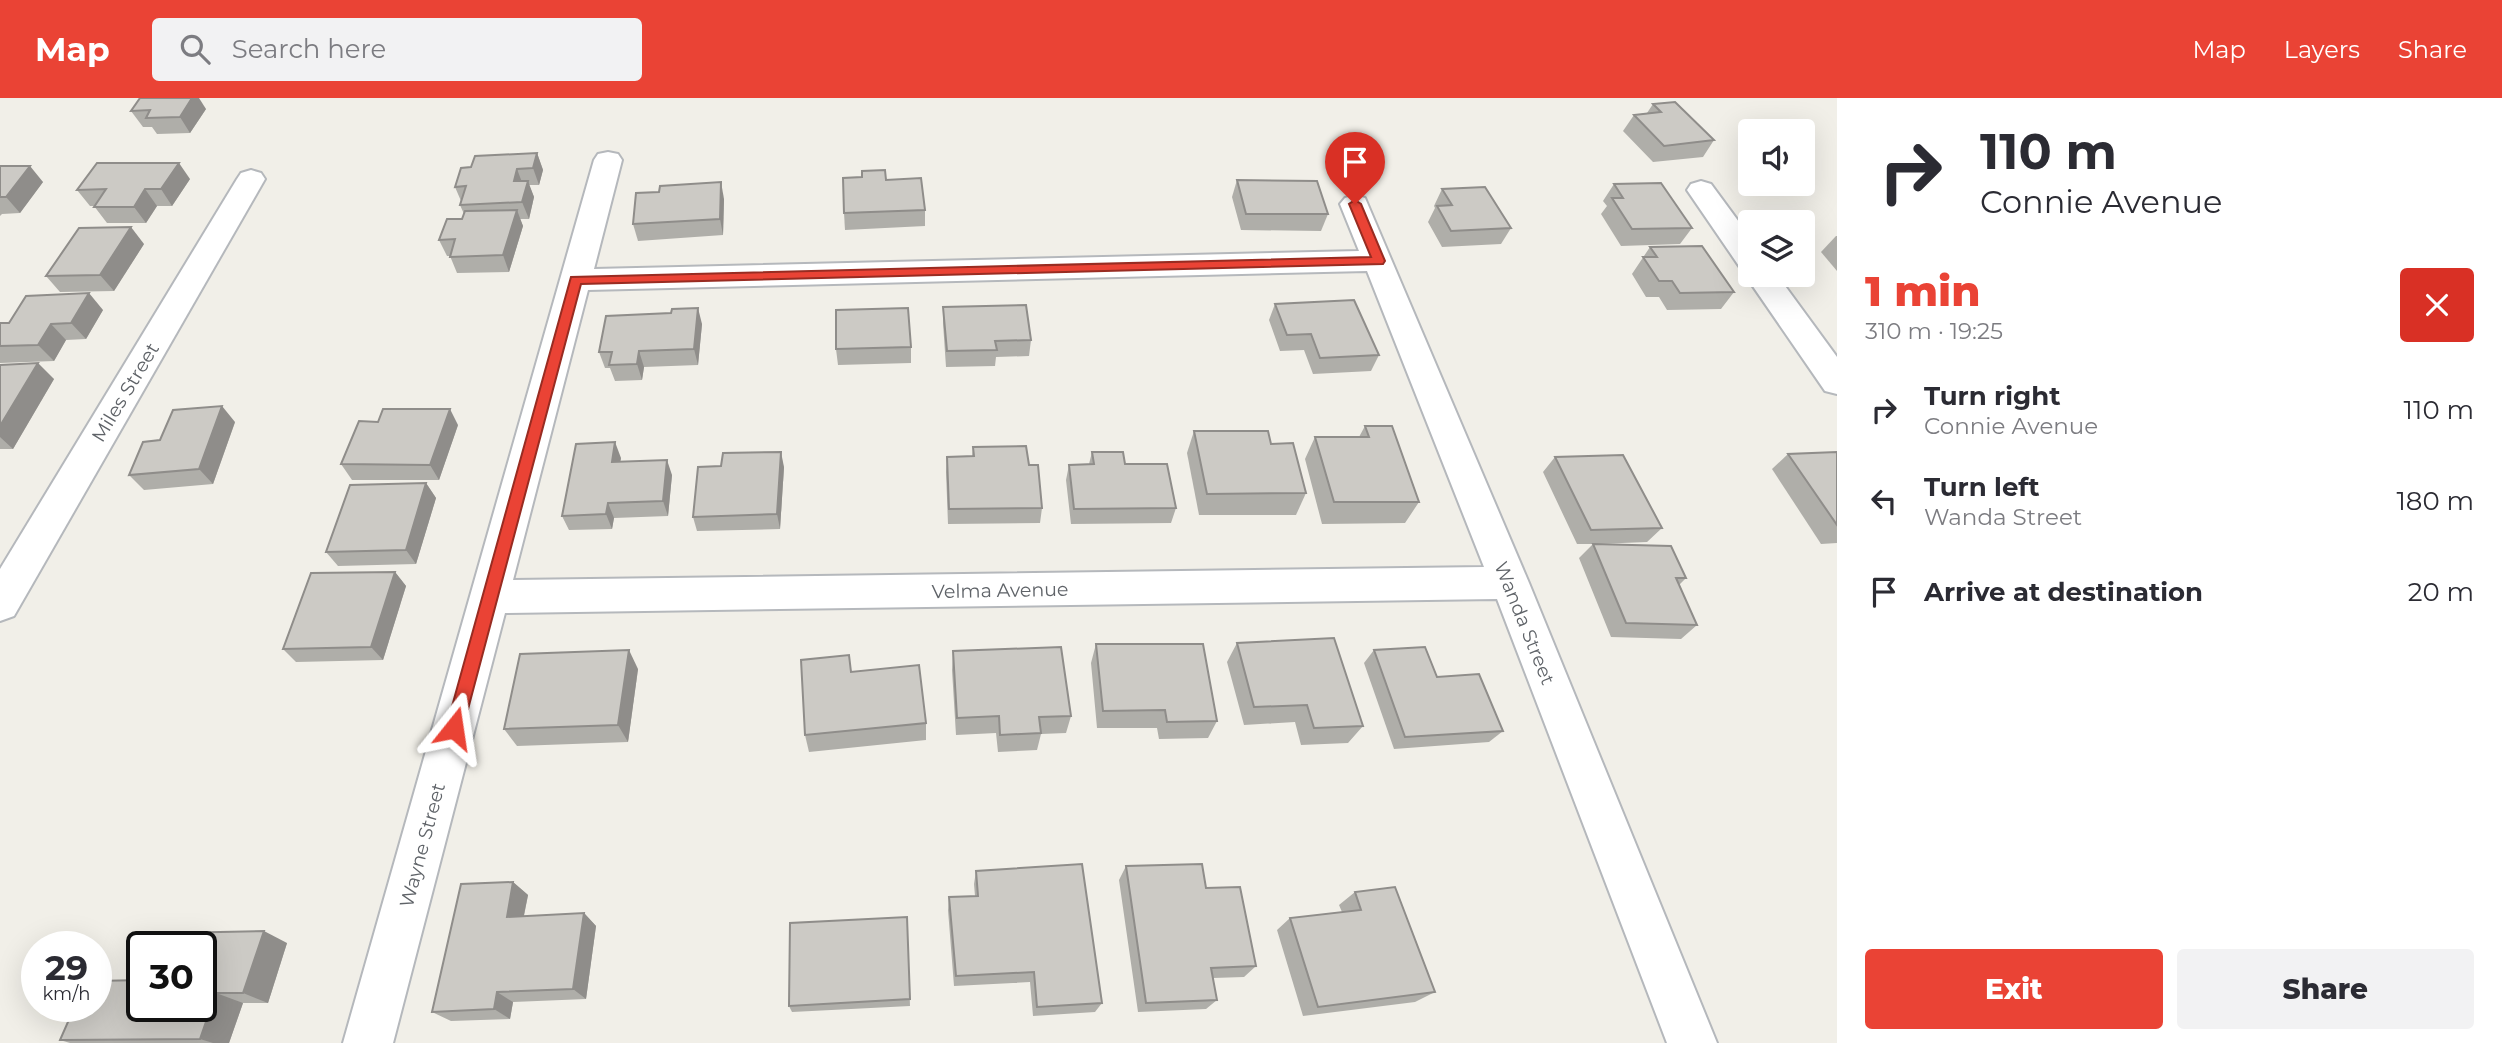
<!DOCTYPE html>
<meta charset="utf-8">
<style>
:root{--surface:#fff;--page:#f2f2f3;--text:#2b2b33;--muted:#7c7c81;--accent:#ea4335}
body{margin:0;font-family:Montserrat,sans-serif;background:var(--page);color:var(--text);height:100vh;display:flex;flex-direction:column;font-size:26px;white-space:nowrap}
*{box-sizing:border-box;margin:0}
p{font-size:23px;color:var(--muted)}
.icon{flex:none;width:38px;height:38px;fill:none;stroke:currentColor;stroke-width:2;stroke-linecap:round;stroke-linejoin:round}
.map{position:relative;flex:1;overflow:hidden}
.side{display:flex;flex-direction:column;background:var(--surface);width:665px}
.side>*{flex:none}
.hud{background:#fff;color:var(--text);overflow:hidden}
.fabs{position:absolute;left:1738px;top:21px;display:grid;gap:14px}
.fabs a{display:grid;place-items:center;width:77px;height:77px;border-radius:7px;background:var(--surface);box-shadow:0 7px 28px #0002;font-size:35px}
.speed{position:absolute;left:21px;top:833px;display:flex;gap:14px;font-size:35px;font-weight:700;text-align:center}
.speed>*{display:grid;place-content:center;width:91px;height:91px;border-radius:50%;background:var(--surface);box-shadow:0 7px 28px #0002;line-height:1}
.speed small{font-size:18px;font-weight:400}
.speed .limit{border:4px solid #111;border-radius:10px;background:#fff;color:#111}
.pin{position:absolute;display:grid;place-items:center;width:60px;height:60px;color:#fff;margin:-72px -30px;border-radius:50% 50% 50% 0;rotate:-45deg;box-shadow:0 0 7px #0007}
.pin .icon{rotate:45deg}
.me{position:absolute;width:77px;margin:-38px;rotate:15deg;stroke-linejoin:round;filter:drop-shadow(0 0 5px #0008)}
.turn{display:flex;align-items:center;gap:24px;height:147px;padding:0 28px;font-size:32px}
.turn .icon{width:91px;height:91px;stroke-width:2.5}
.turn b{display:block;font-size:49px;line-height:60px}
.round{display:grid;place-items:center;flex:none;width:74px;height:74px;border-radius:7px;background:var(--page)}
.overview{display:flex;align-items:center;justify-content:space-between;height:119px;padding:0 28px}
h1{font-size:42px;font-weight:800;line-height:52px;color:var(--accent)}
.primary-button{display:flex;gap:14px;margin-top:auto;padding:14px 28px}
.primary-button a{flex:1;height:80px;border-radius:7px;background:var(--accent);color:#fff;font-size:28px;font-weight:800;line-height:80px;text-align:center}
.primary-button a+a{background:var(--page);color:var(--text)}
ul{padding:0;list-style:none}
li{display:flex;align-items:center;gap:21px;height:91px;padding:0 28px}
li div{flex:1}
li b{display:block;font-size:26px}
li em{font-style:normal}
header{display:flex;align-items:center;gap:42px;box-sizing:border-box;height:98px;padding:0 35px;background:var(--accent);color:#fff}
header strong{font-size:33px}
nav{display:flex;gap:38px;margin-inline-start:auto;font-size:24px}
.search{width:490px;height:63px;background:var(--page);display:flex;align-items:center;gap:18px;box-sizing:border-box;padding:0 24px;border-radius:7px;color:var(--muted);font-size:26px}
main{display:flex;flex:1;min-height:0}
.map>svg:first-child{display:block}
</style>
<header>
<strong>Map</strong>
<div class="search"><svg class="icon" aria-label="search" viewBox="0 0 24 24"><circle cx="10" cy="10" r="6"/><path d="M15 15l6 6"/></svg>Search here</div>
<nav><a>Map</a><a>Layers</a><a>Share</a></nav>
</header>
<main>
<div class="map">
<svg width="1837" height="945" viewBox="0 0 1837 945">
<rect width="100%" height="100%" fill="#f1efe8"/>
<g fill="none" stroke-linecap="round" stroke-linejoin="round">
<defs>
<g id="minor">
<path d="M608,54L618,56L622,62L594,171L1359,153L1340,106L1345,100L1355,97L1365,100L1529,485L1717,945H1667L1497,501L505,515L393,945H343L594,62L598,56ZM1367,173L1484,469L513,482L588,192Z"/>
<polygon points="251,72 261,75 265,81 14,518 0,523 0,471 237,81 241,75"/>
<polygon points="1701,83 1711,86 1750,139 1750,177 1777,177 1837,259 1837,296 1825,293 1750,184 1746,177 1749,171 1739,168 1687,92 1691,86"/>
</g>
</defs>
<use href="#minor" stroke="#b5b8bc" stroke-width="4"/>
<use href="#minor" fill="#fff" fill-rule="evenodd"/>
</g>
<g fill="#afaea9">
<polygon points="1653,6 1714,42 1703,59 1653,64 1623,33 1634,17 1647,15"/>
<polygon points="206,11 190,35 157,36 152,29 143,29 131,13"/>
<polygon points="537,55 543,72 539,87 529,87 534,99 529,121 520,121 523,128 509,174 457,175 450,158 447,158 439,142 462,121 464,116 460,107 461,103 455,89 471,69"/>
<polygon points="0,68 43,84 20,115 2,116 0,118"/>
<polygon points="190,81 172,108 157,108 146,125 107,125 94,108 90,108 77,92"/>
<polygon points="886,82 925,112 925,128 845,132 844,115"/>
<polygon points="1237,82 1328,116 1321,133 1241,132 1232,99"/>
<polygon points="1614,86 1692,130 1680,146 1621,148 1601,116 1607,108 1603,103"/>
<polygon points="1442,91 1511,130 1501,146 1442,149 1428,124 1435,110 1434,108"/>
<polygon points="659,94 724,101 723,137 638,143 633,126"/>
<polygon points="1836,138 1837,138 1837,173 1821,154"/>
<polygon points="144,146 114,193 60,194 46,178"/>
<polygon points="1650,149 1734,194 1721,211 1667,212 1659,199 1646,199 1632,176"/>
<polygon points="1275,206 1379,257 1371,273 1313,276 1304,252 1280,253 1269,222"/>
<polygon points="943,209 1031,242 1029,258 996,259 995,268 946,269 943,225"/>
<polygon points="103,212 86,241 66,242 54,263 0,265 0,225"/>
<polygon points="671,215 702,226 698,267 644,269 642,282 615,283 610,270 605,270 599,254"/>
<polygon points="911,249 911,265 838,267 836,251"/>
<polygon points="0,267 54,281 13,351 0,351"/>
<polygon points="235,324 213,386 144,392 129,377"/>
<polygon points="458,327 439,382 352,382 341,366"/>
<polygon points="1365,328 1419,404 1405,425 1322,426 1305,361 1315,339 1359,339"/>
<polygon points="1194,333 1271,346 1306,395 1296,417 1199,417 1187,355"/>
<polygon points="973,349 1029,367 1042,410 1040,425 948,426 946,374 947,359 972,358"/>
<polygon points="1092,354 1125,366 1176,410 1171,425 1071,426 1066,382 1069,367 1089,366"/>
<polygon points="1837,354 1837,445 1821,446 1772,371 1788,356"/>
<polygon points="1555,359 1662,430 1647,444 1597,446 1686,480 1679,487 1697,527 1681,541 1611,539 1579,460 1593,446 1577,446 1543,374"/>
<polygon points="621,360 620,363 672,377 668,418 614,420 612,431 569,432 562,418"/>
<polygon points="784,369 780,431 697,433 693,419"/>
<polygon points="426,385 436,400 416,466 338,468 326,454"/>
<polygon points="395,474 406,488 383,562 296,564 283,551"/>
<polygon points="1237,545 1363,628 1348,645 1301,647 1295,624 1244,627 1227,564"/>
<polygon points="1096,546 1217,623 1208,640 1159,641 1157,630 1097,630 1091,565"/>
<polygon points="1374,552 1437,579 1503,633 1489,644 1394,651 1364,565"/>
<polygon points="953,553 1071,618 1066,635 1041,636 1037,652 998,654 996,635 956,637 952,572"/>
<polygon points="638,571 628,644 517,648 504,631"/>
<polygon points="851,574 926,625 926,642 809,654 805,637"/>
<polygon points="1126,768 1206,790 1256,868 1244,879 1213,880 1217,902 1206,911 1138,914 1119,782"/>
<polygon points="976,773 1102,905 1095,914 1033,918 1030,884 954,888 948,812 949,799 975,798 974,786"/>
<polygon points="513,784 528,797 524,818 584,815 596,828 586,901 513,904 510,921 451,923 432,914"/>
<polygon points="1355,794 1435,894 1415,904 1303,918 1277,832 1290,820 1342,814 1339,807"/>
<polygon points="907,819 910,908 792,914 789,908"/>
<polygon points="287,845 268,905 243,905 229,945 70,945 60,942 142,908 201,849"/>
</g>
<g fill="#8f8d8a">
<polygon points="192,0 199,0 206,11 190,35 180,19"/>
<polygon points="537,55 543,72 539,87 533,70"/>
<polygon points="179,65 190,81 172,108 161,91"/>
<polygon points="30,68 43,84 20,115 6,99"/>
<polygon points="517,71 523,87 514,83"/>
<polygon points="528,83 534,99 529,121 522,104"/>
<polygon points="721,84 724,101 723,137 720,121"/>
<polygon points="145,91 157,108 146,125 134,109"/>
<polygon points="517,112 523,128 509,174 503,157"/>
<polygon points="131,129 144,146 114,193 100,177"/>
<polygon points="89,195 103,212 86,241 71,225"/>
<polygon points="698,210 702,226 698,267 694,251"/>
<polygon points="51,226 66,242 54,263 38,247"/>
<polygon points="639,253 644,269 642,282 637,266"/>
<polygon points="38,265 54,281 13,351 0,339 0,328"/>
<polygon points="222,308 235,324 213,386 199,371"/>
<polygon points="450,311 458,327 439,382 430,367"/>
<polygon points="615,344 621,360 618,379 612,364"/>
<polygon points="781,354 784,369 780,431 777,416"/>
<polygon points="667,362 672,377 668,418 663,403"/>
<polygon points="426,385 436,400 416,466 406,452"/>
<polygon points="608,405 614,420 612,431 606,416"/>
<polygon points="395,474 406,488 383,562 371,549"/>
<polygon points="629,552 638,571 628,644 618,627"/>
<polygon points="513,784 528,797 521,831 507,819"/>
<polygon points="584,815 596,828 586,901 573,891"/>
<polygon points="264,833 287,845 268,905 243,895"/>
<polygon points="497,894 513,904 510,921 494,911"/>
<polygon points="216,895 243,905 229,945 213,945 200,941"/>
</g>
<g fill="#cccac5" stroke="#8f8d8a" stroke-width="2">
<polygon points="140,0 192,0 180,19 146,20 150,12 131,13"/>
<polygon points="1675,4 1714,42 1664,48 1634,17 1661,14 1653,6"/>
<polygon points="537,55 533,70 517,71 514,83 528,83 522,104 460,107 466,88 455,89 461,70 471,69 475,58"/>
<polygon points="97,65 179,65 161,91 145,91 134,109 94,109 106,91 77,92"/>
<polygon points="0,68 30,68 6,99 0,99"/>
<polygon points="885,72 886,82 921,80 925,112 844,115 843,80 862,79 862,73"/>
<polygon points="1237,82 1317,83 1328,116 1246,116"/>
<polygon points="721,84 720,121 633,126 636,95 659,94 660,88"/>
<polygon points="1661,85 1692,130 1632,131 1612,100 1623,100 1614,86"/>
<polygon points="1485,89 1511,130 1451,133 1437,108 1452,107 1442,91"/>
<polygon points="517,112 503,157 450,159 455,141 439,142 447,121 462,121 465,113"/>
<polygon points="131,129 100,177 46,178 79,130"/>
<polygon points="1702,148 1734,194 1680,195 1672,183 1659,183 1643,159 1657,159 1650,149"/>
<polygon points="89,195 71,225 51,226 38,247 0,248 0,225 9,225 26,198"/>
<polygon points="1354,202 1379,257 1320,260 1311,236 1287,237 1275,206"/>
<polygon points="1026,207 1031,242 995,243 997,252 947,253 943,209"/>
<polygon points="698,210 694,251 639,253 637,266 609,267 612,254 599,254 606,218 671,215 672,211"/>
<polygon points="908,210 911,249 836,251 836,212"/>
<polygon points="38,265 0,328 0,267"/>
<polygon points="222,308 199,371 129,377 143,344 160,342 173,312"/>
<polygon points="383,311 450,311 430,367 341,366 359,323 378,324"/>
<polygon points="1365,328 1392,328 1419,404 1334,404 1315,339 1369,339"/>
<polygon points="1194,333 1268,333 1271,346 1293,345 1306,395 1207,396"/>
<polygon points="615,344 612,364 667,362 663,403 608,405 606,416 562,418 576,346"/>
<polygon points="1026,348 1029,367 1038,367 1042,410 949,411 947,359 974,358 973,349"/>
<polygon points="781,354 777,416 693,419 698,369 721,368 723,355"/>
<polygon points="1092,354 1123,354 1125,366 1167,366 1176,410 1074,411 1069,367 1094,366"/>
<polygon points="1837,354 1837,427 1788,356"/>
<polygon points="1623,357 1662,430 1591,432 1555,359"/>
<polygon points="426,385 406,452 326,454 350,387"/>
<polygon points="1593,446 1671,448 1686,480 1676,480 1697,527 1626,525"/>
<polygon points="395,474 371,549 283,551 311,475"/>
<polygon points="1334,540 1363,628 1314,630 1307,607 1254,609 1237,545"/>
<polygon points="1096,546 1203,546 1217,623 1167,624 1165,612 1103,613"/>
<polygon points="1061,549 1071,618 1039,619 1041,635 1000,637 999,618 957,620 953,553"/>
<polygon points="1425,549 1437,579 1479,576 1503,633 1405,639 1374,552"/>
<polygon points="629,552 618,627 504,631 520,556"/>
<polygon points="849,557 851,574 919,567 926,625 805,637 801,562"/>
<polygon points="1082,766 1102,905 1037,909 1034,874 956,878 949,799 978,798 976,773"/>
<polygon points="1202,766 1206,790 1240,789 1256,868 1211,870 1217,902 1146,905 1126,768"/>
<polygon points="513,784 507,819 584,815 573,891 497,894 494,911 432,914 461,786"/>
<polygon points="1395,789 1435,894 1318,909 1290,820 1361,812 1355,794"/>
<polygon points="907,819 910,901 789,908 790,825"/>
<polygon points="264,833 243,895 216,895 200,941 60,942 75,908 96,908 96,883 142,882 142,908 201,908 201,849 167,849 172,835"/>
</g>
<polygon fill="#ea4335" stroke="#982c22" stroke-width="2" points="1355,102 1361,106 1385,163 1383,166 581,186 463,630 461,636 454,638 448,636 446,630 571,179 1371,159 1349,106"/>
<g text-anchor="middle" stroke-width="7" stroke-linejoin="round" paint-order="stroke">
<g font-size="19" fill="#5f6368" stroke="#fff">
<text transform="translate(125 294) rotate(-59)" y="7">Miles Street</text>
<text transform="translate(1000 492) rotate(-1)" y="7">Velma Avenue</text>
<text transform="translate(1525 525) rotate(68)" y="7">Wanda Street</text>
<text transform="translate(422 747) rotate(-75)" y="7">Wayne Street</text>
</g>
</g>
</svg>
<div class="fabs">
<a><svg class="icon" aria-label="sound" viewBox="0 0 24 24"><path d="M4 9h4l5-4v14l-5-4H4zM17 9q2 3 0 6"/></svg></a>
<a><svg class="icon" aria-label="layers" viewBox="0 0 24 24"><path d="M12 4l9 5-9 5-9-5zM3 14l9 5 9-5"/></svg></a>
</div>
<div class="speed"><div>29<small>km/h</small></div><div class="limit">30</div></div>
<div class="pin" style="left:1355px;top:106px;background:#d93025"><svg class="icon" aria-label="arrive" viewBox="0 0 24 24"><path d="M6 21V4h12l-3 4 3 4H6"/></svg></div>
<svg class="me" style="left:454px;top:630px" viewBox="-20 -20 40 40"><path d="M0-17L14 15 0 8-14 15z" fill="#ea4335" stroke="#fff" stroke-width="4"/></svg>
</div>
<section class="side">
<div class="hud">
<div class="turn"><svg class="icon" aria-label="right" viewBox="0 0 24 24"><path d="M7 20v-9h11M14 6l5 5-5 5"/></svg><div><b>110 m</b>Connie Avenue</div></div>
</div>
<div class="overview"><div><h1>1 min</h1><p>310 m · 19:25</p></div><a class="round" style="background:#d93025;color:#fff"><svg class="icon" aria-label="close" viewBox="0 0 24 24"><path d="M6 6l12 12M18 6L6 18"/></svg></a></div>
<ul>
<li><svg class="icon" aria-label="right" viewBox="0 0 24 24"><path d="M7 20v-9h11M14 6l5 5-5 5"/></svg><div><b>Turn right</b><p>Connie Avenue</p></div><em>110 m</em></li>
<li><svg class="icon" aria-label="left" viewBox="0 0 24 24"><path d="M17 20v-9H6M10 6l-5 5 5 5"/></svg><div><b>Turn left</b><p>Wanda Street</p></div><em>180 m</em></li>
<li><svg class="icon" aria-label="arrive" viewBox="0 0 24 24"><path d="M6 21V4h12l-3 4 3 4H6"/></svg><div><b>Arrive at destination</b></div><em>20 m</em></li>
</ul>
<div class="primary-button"><a>Exit</a><a>Share</a></div>
</section>
</main>
